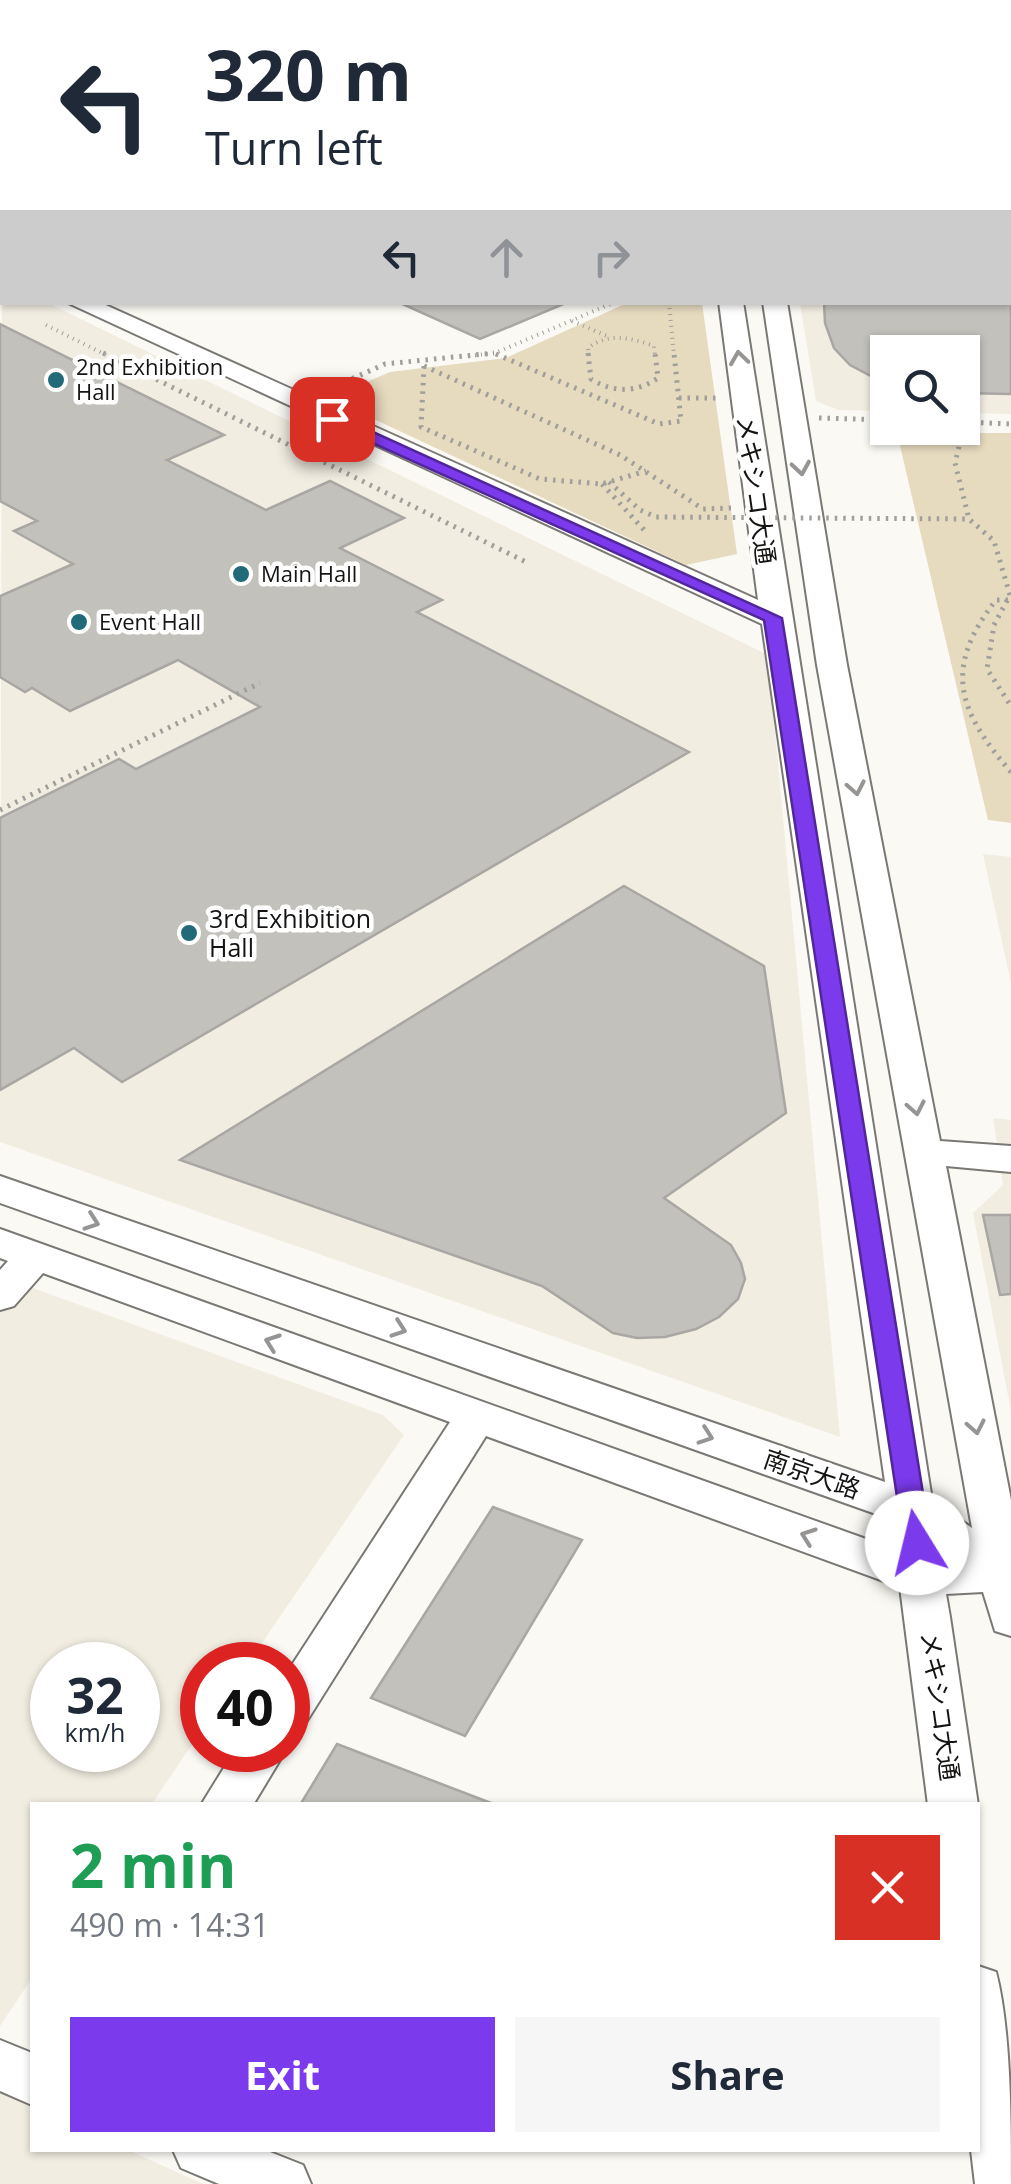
<!DOCTYPE html>
<meta charset="utf-8">
<style>
:root{--surface:#fff;--page:#f6f6f7;--text:#1f2937;--muted:#747a83;--accent:#7c3aed}
body{margin:0;font-family:"Open Sans","Noto Sans JP",sans-serif;background:var(--page);color:var(--text);height:100vh;display:flex;flex-direction:column;font-size:38px;white-space:nowrap}
*{box-sizing:border-box;margin:0}
p{font-size:32px;color:var(--muted)}
.icon{flex:none;width:55px;height:55px;fill:none;stroke:currentColor;stroke-width:2;stroke-linecap:round;stroke-linejoin:round}
.map{position:relative;flex:1;overflow:hidden}
.drawer{position:absolute;left:30px;top:1802px;width:950px;height:350px;display:flex;flex-direction:column;background:var(--surface);border-radius:0px;box-shadow:0 2px 8px #0004}
.drawer>*{flex:none}
.top-card{position:absolute;left:0px;top:0px;width:1012px;height:305px;box-shadow:0 2px 8px #0004;background:#fff;color:var(--text);overflow:hidden}
.buttons{position:absolute;left:870px;top:335px;display:grid;gap:20px}
.buttons a{display:grid;place-items:center;width:110px;height:110px;border-radius:0px;background:var(--surface);box-shadow:0 2px 8px #0004;font-size:50px}
.speed{position:absolute;left:30px;top:1642px;display:flex;gap:20px;font-size:50px;font-weight:700;text-align:center}
.speed>*{display:grid;place-content:center;width:130px;height:130px;border-radius:50%;background:var(--surface);box-shadow:0 2px 8px #0004;line-height:1}
.speed small{font-size:25px;font-weight:400}
.speed .limit{border:15px solid #d22;background:#fff;color:#111}
.pin{position:absolute;display:grid;place-items:center;width:85px;height:85px;color:#fff;margin:-42px;border-radius:20px;box-shadow:0 5px 15px #0006}
.me{position:absolute;width:110px;margin:-55px;rotate:351deg;stroke-linejoin:round;filter:drop-shadow(0 0 8px #0008)}
.turn{display:flex;align-items:center;gap:35px;height:210px;padding:0 40px;font-size:45px}
.turn .icon{width:130px;height:130px;stroke-width:2.5}
.turn b{display:block;font-size:70px;line-height:85px}
.lanes{display:flex;align-items:center;height:95px;padding:0 40px;background:#0003;justify-content:center;gap:50px;direction:ltr}
.lanes .off{opacity:.35}
.round{display:grid;place-items:center;flex:none;width:105px;height:105px;border-radius:0px;background:var(--page)}
.head{display:flex;align-items:center;justify-content:space-between;height:170px;padding:0 40px}
h1{font-size:60px;font-weight:700;line-height:75px;color:#1e9e55}
.button{display:flex;gap:20px;margin-top:auto;padding:20px 40px}
.button a{flex:1;height:115px;border-radius:0px;background:var(--accent);color:#fff;font-size:40px;font-weight:700;line-height:115px;text-align:center}
.button a+a{background:var(--page);color:var(--text)}
.map>svg:first-child{display:block}
</style>
<div class="map">
<svg width="1011" height="2184" viewBox="0 0 1011 2184">
<rect width="100%" height="100%" fill="#fbf9f4"/>
<g fill="#f2ede1" fill-rule="evenodd">
<polygon points="1011,193 1011,414 963,413 962,352 888,352 887,411 838,410 816,401 800,303 1010,302"/>
<polygon points="2,285 2,302 48,303 768,655 840,1437 0,1142"/>
<polygon points="983,854 1011,857 1011,983"/>
<polygon points="993,1118 1011,1120 1011,1411 973,1213 1003,1185"/>
<path d="M0,1276L383,1415L404,1435L247,1665H202V1730L151,1805H32V1978L0,2026ZM52,1665H138V1750H52Z"/>
<polygon points="0,2092 32,2107 32,2150 128,2150 203,2184 0,2184"/>
</g>
<g fill="#e6dabf">
<polygon points="627,303 702,303 737,554 686,565 329,398 390,372 506,358"/>
<polygon points="897,433 1011,433 1011,823 988,820"/>
</g>
<g fill="#c3c1bc" stroke="#a9a7a3" stroke-width="2.5">
<polygon points="398,302 566,302 566,303 480,339"/>
<polygon points="824,302 1011,302 1011,394 962,393 962,352 888,352 888,382 869,375 850,365 834,348 825,323"/>
<polygon points="0,324 224,435 167,460 266,510 330,481 404,518 340,548 442,600 417,612 689,752 122,1082 74,1048 0,1090 0,818 119,759 136,769 260,707 178,660 70,711 32,688 25,692 0,677 0,596 73,564 14,531 37,521 0,501"/>
<polygon points="624,886 764,966 786,1113 664,1198 731,1245 741,1263 745,1279 738,1299 719,1317 696,1329 665,1337 637,1338 613,1333 542,1286 180,1160"/>
<polygon points="983,1215 1011,1215 1011,1294 1000,1295"/>
<polygon points="493,1507 582,1540 465,1736 371,1698"/>
<polygon points="337,1744 491,1803 490,1805 300,1805"/>
</g>
<g fill="none" stroke-linecap="round" stroke-linejoin="round">
<defs>
<g id="minor">
<polygon points="61,0 85,0 87,2 63,2"/>
<polygon points="679,0 699,0 699,2 680,2"/>
<polygon points="716,0 736,0 736,2 717,2"/>
<polygon points="2,6 2,18 0,19 0,7"/>
<rect x="1010" y="48" width="1" height="12"/>
<polygon points="1010,143 1011,144 1011,159 1010,158"/>
<rect x="1010" y="177" width="1" height="14"/>
<polygon points="66,302 99,302 758,600 719,302 743,302 932,1500 972,1528 817,665 763,302 787,302 847,665 940,1141 1011,1146 1011,1172 946,1166 1011,1500 1011,1636 995,1631 983,1592 946,1594 950,1617 978,1805 928,1805 900,1587 486,1436 305,1724 288,1729 288,1671 450,1422 43,1273 14,1306 0,1310 0,1270 8,1261 0,1258 0,1229 894,1549 890,1519 0,1203 0,1176 885,1482 762,624"/>
<polygon points="235,1750 286,1750 253,1805 201,1805"/>
<path d="M978,1966L996,1972C1011,2029 1011,2121 1011,2184H975L971,2150H978Z"/>
<polygon points="0,2040 32,2053 32,2105 0,2091"/>
<polygon points="173,2150 265,2150 303,2165 311,2184 219,2184 181,2168"/>
</g>
</defs>
<use href="#minor" stroke="#7a7874" stroke-width="4"/>
<g stroke="#a09f9b" stroke-width="4" stroke-dasharray="1 5" stroke-linecap="butt">
<polyline points="669,302 674,356"/>
<polyline points="572,321 607,336"/>
<polyline points="46,325 108,356"/>
<polyline points="496,354 500,356"/>
<polyline points="469,356 495,353 615,302"/>
<path d="M589,356L588,348C608,332 632,338 654,346L655,356"/>
</g>
<g stroke="#a09f9b" stroke-width="5" stroke-dasharray="2.5 6" stroke-linecap="butt">
<polyline points="103,353 528,563"/>
<path d="M588,353L591,379C613,393 636,393 658,378L655,353"/>
<polyline points="496,354 659,424 681,421 674,353"/>
<polyline points="424,366 620,455 703,509 731,508"/>
<polyline points="424,366 421,427 540,479 602,484 646,471"/>
<polyline points="329,389 385,364 494,353"/>
<polyline points="679,398 717,398"/>
<polyline points="819,418 888,420"/>
<polyline points="964,422 1011,424"/>
<polyline points="965,422 955,463 969,519 994,541 1010,595 994,625 987,669 1011,706"/>
<polyline points="602,484 645,531"/>
<path d="M1008,600H996C943,668 957,710 1011,772"/>
<polyline points="0,810 260,683"/>
</g>
<use href="#minor" fill="#fff" fill-rule="evenodd"/>
<polyline stroke="#a09f9b" stroke-width="5" stroke-dasharray="2.5 6" stroke-linecap="butt" points="609,482 640,510 656,517 969,519"/>
</g>
<defs><path id="oneway-chevron" d="M-2-3.5L2.5 0L-2 3.5" fill="none" stroke-width="1.6" stroke-linecap="round" stroke-linejoin="round" transform="scale(2.5)"/></defs>
<g stroke="#969594">
<use href="#oneway-chevron" transform="translate(739 358) rotate(-98)"/>
<use href="#oneway-chevron" transform="translate(801 468) rotate(81)"/>
<use href="#oneway-chevron" transform="translate(856 788) rotate(79)"/>
<use href="#oneway-chevron" transform="translate(916 1108) rotate(79)"/>
<use href="#oneway-chevron" transform="translate(92 1222) rotate(19)"/>
<use href="#oneway-chevron" transform="translate(399 1329) rotate(19)"/>
<use href="#oneway-chevron" transform="translate(272 1342) rotate(-160)"/>
<use href="#oneway-chevron" transform="translate(976 1427) rotate(79)"/>
<use href="#oneway-chevron" transform="translate(706 1436) rotate(19)"/>
<use href="#oneway-chevron" transform="translate(808 1536) rotate(-160)"/>
</g>
<polygon fill="#7c3aed" stroke="#51269a" stroke-width="2.5" points="326,416 338,416 782,618 931,1543 927,1550 917,1553 908,1550 904,1543 764,620 326,422"/>
<g fill="#226a77" stroke="#fff" stroke-width="4">
<circle cx="56" cy="380" r="10"/>
<circle cx="241" cy="574" r="10"/>
<circle cx="79" cy="622" r="10"/>
<circle cx="189" cy="933" r="10"/>
</g>
<g text-anchor="middle" stroke-width="9" stroke-linejoin="round" paint-order="stroke">
<g font-size="22" fill="#151412" stroke="#fff" text-anchor="start">
<text x="76" y="375">2nd Exhibition<tspan x="76" dy="25">Hall</tspan></text>
<text x="261" y="582">Main Hall</text>
<text x="99" y="630">Event Hall</text>
</g>
<g font-size="25" fill="#151412" stroke="#fff">
<text transform="translate(756 490) rotate(82)" y="9">メキシコ大通</text>
<text transform="translate(812 1474) rotate(19)" y="9">南京大路</text>
<text transform="translate(940 1706) rotate(82)" y="9">メキシコ大通</text>
</g>
<g font-size="25" fill="#151412" stroke="#fff" text-anchor="start">
<text x="209" y="928">3rd Exhibition<tspan x="209" dy="29">Hall</tspan></text>
</g>
</g>
</svg>
<div class="buttons">
<a><svg class="icon" aria-label="search" viewBox="0 0 24 24"><circle cx="10" cy="10" r="6"/><path d="M15 15l6 6"/></svg></a>
</div>
<div class="speed"><div>32<small>km/h</small></div><div class="limit">40</div></div>
<div class="pin" style="left:332px;top:419px;background:#d93025"><svg class="icon" aria-label="arrive" viewBox="0 0 24 24"><path d="M6 21V4h12l-3 4 3 4H6"/></svg></div>
<svg class="me" style="left:917px;top:1543px" viewBox="-20 -20 40 40"><circle r="19" fill="#fff"/><path d="M0-13L10 11 0 6-10 11z" fill="#7c3aed"/></svg>
<div class="top-card">
<div class="turn"><svg class="icon" aria-label="left" viewBox="0 0 24 24"><path d="M17 20v-9H6M10 6l-5 5 5 5"/></svg><div><b>320 m</b>Turn left</div></div>
<div class="lanes"><svg class="icon" aria-label="left" viewBox="0 0 24 24"><path d="M17 20v-9H6M10 6l-5 5 5 5"/></svg><svg class="icon off" aria-label="ahead" viewBox="0 0 24 24"><path d="M12 20V5M6 11l6-6 6 6"/></svg><svg class="icon off" aria-label="right" viewBox="0 0 24 24"><path d="M7 20v-9h11M14 6l5 5-5 5"/></svg></div>
</div>
<section class="drawer">
<div class="head"><div><h1>2 min</h1><p>490 m · 14:31</p></div><a class="round" style="background:#d93025;color:#fff"><svg class="icon" aria-label="close" viewBox="0 0 24 24"><path d="M6 6l12 12M18 6L6 18"/></svg></a></div>
<div class="button"><a>Exit</a><a>Share</a></div>
</section>
</div>
